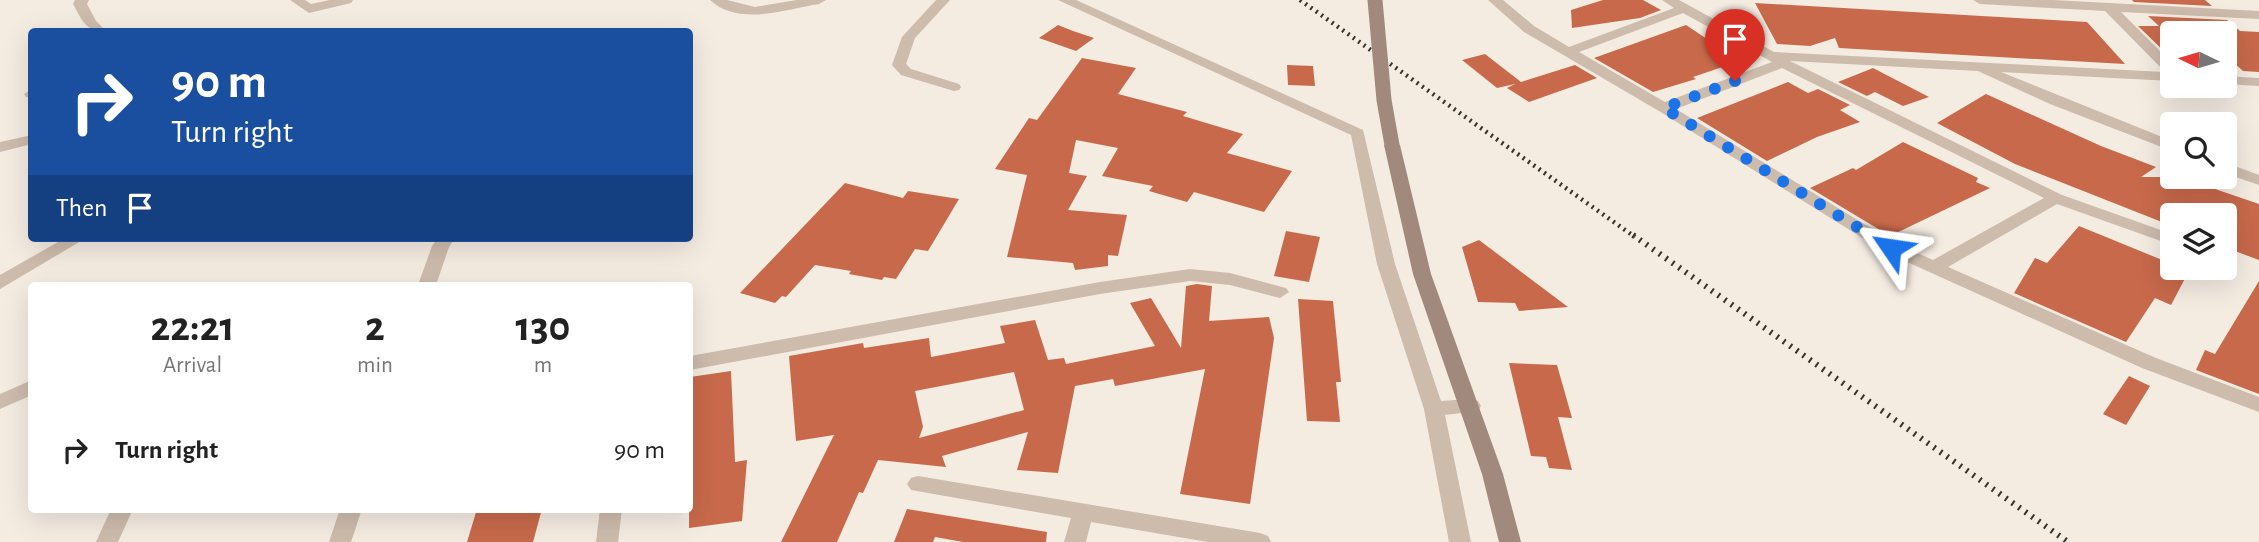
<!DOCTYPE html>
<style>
:root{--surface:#fff;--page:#f2f2f2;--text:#222;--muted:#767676}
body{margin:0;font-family:"Alegreya Sans",sans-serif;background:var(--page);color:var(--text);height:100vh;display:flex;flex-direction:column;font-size:26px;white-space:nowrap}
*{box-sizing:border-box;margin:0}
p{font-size:23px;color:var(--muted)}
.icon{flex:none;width:38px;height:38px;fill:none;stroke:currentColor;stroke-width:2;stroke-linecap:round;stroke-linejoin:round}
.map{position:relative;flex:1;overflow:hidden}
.side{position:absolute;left:28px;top:282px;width:665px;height:231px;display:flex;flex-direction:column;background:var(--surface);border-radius:7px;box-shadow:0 7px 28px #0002}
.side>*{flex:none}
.top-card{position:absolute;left:28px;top:28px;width:665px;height:214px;border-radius:7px;box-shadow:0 7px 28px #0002;background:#1a4fa0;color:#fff;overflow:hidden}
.needle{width:46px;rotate:275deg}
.tools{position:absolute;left:2160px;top:21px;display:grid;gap:14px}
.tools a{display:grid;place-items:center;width:77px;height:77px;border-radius:7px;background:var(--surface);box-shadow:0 7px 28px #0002;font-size:35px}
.pin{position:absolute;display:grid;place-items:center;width:60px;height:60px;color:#fff;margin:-72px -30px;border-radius:50% 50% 50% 0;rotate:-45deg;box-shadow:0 0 7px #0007}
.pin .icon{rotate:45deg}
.me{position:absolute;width:77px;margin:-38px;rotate:302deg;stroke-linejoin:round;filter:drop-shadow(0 0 5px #0008)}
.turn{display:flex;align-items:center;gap:24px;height:147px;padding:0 28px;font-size:32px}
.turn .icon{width:91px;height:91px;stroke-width:2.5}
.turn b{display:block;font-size:49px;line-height:60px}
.then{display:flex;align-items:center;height:66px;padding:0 28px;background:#0003;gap:14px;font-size:26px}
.eta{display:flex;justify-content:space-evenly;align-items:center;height:119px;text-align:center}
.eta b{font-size:42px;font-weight:700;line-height:49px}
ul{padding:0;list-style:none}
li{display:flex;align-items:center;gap:21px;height:98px;padding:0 28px}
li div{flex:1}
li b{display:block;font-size:26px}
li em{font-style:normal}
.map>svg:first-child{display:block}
</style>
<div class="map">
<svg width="2259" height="542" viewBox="0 0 2259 542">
<rect width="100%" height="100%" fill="#f4ebe1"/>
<g fill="#c8694b" fill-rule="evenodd">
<polygon points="1603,0 1643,0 1661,10 1640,18 1572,28 1571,10"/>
<polygon points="2132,0 2205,0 2212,6 2134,2"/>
<polygon points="1755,3 2087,22 2125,64 1839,48 1835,38 1810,46 1777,44"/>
<polygon points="2148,16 2227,20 2240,31 2259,32 2259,72 2243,71 2224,54 2224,33 2172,33 2172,59 2138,26 2159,26"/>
<polygon points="1058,25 1073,31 1094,38 1076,51 1039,38"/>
<polygon points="1686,25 1740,61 1693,77 1696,79 1653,92 1594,58"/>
<polygon points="1485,54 1521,82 1575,65 1597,78 1529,102 1507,88 1515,84 1497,88 1462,60"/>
<polygon points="1082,58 1136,68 1118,94 1187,112 1183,116 1243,134 1227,153 1292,171 1264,212 1194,192 1187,202 1149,191 1153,186 1102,176 1118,148 1076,140 1069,173 1087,176 1068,210 1127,215 1118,256 1108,255 1108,266 1075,270 1073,263 1007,257 1027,175 995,169 1029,118 1037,120"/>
<polygon points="1287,65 1313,66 1315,86 1288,85"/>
<polygon points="1873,68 1929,97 1903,106 1875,92 1867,96 1838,82"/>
<polygon points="1788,82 1808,93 1818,89 1850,105 1840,110 1860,122 1817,137 1767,161 1697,118"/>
<polygon points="1986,94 2101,146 2156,167 2141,177 2180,177 2259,204 2259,260 2224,247 2224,215 2172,215 2172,226 2015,164 1937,123"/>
<polygon points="1903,142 1978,178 1976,182 1990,188 1890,236 1810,188 1853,168 1856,170"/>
<polygon points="845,183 903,198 908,191 959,199 928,251 915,249 896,279 884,277 882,280 849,274 851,271 815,265 786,297 782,296 775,303 740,293"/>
<polygon points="2079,226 2172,264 2172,268 2189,271 2171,305 2155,298 2126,342 2014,293 2035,258 2047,263"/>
<polygon points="1286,231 1320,237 1309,282 1274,276"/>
<polygon points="1479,240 1568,307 1519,311 1515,303 1478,302 1462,247"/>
<polygon points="2259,281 2259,394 2196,370 2205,350 2215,354"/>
<path d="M1197,284L1212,286L1209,321L1269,317L1274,338L1250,504L1180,494L1205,369L1115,386L1113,379L1075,386L1058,473L1017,470L1028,432L942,456L946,467L878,460L863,493L859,492L837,542H781L834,435L796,441L789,356L863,343L864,348L929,338L931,357L1005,343L1000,326L1035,320L1048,360L1064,358L1066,364L1155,346L1130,303L1151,298L1181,348L1186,286ZM1014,372L1024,410L919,438L923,427L915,391Z"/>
<polygon points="1298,299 1333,301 1341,382 1336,382 1340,422 1307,421"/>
<polygon points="1509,363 1557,365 1572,418 1558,417 1572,470 1549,468 1546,457 1531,456"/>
<polygon points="731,371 735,462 747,460 742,521 689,528 690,377"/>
<polygon points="2129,376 2150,386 2126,425 2103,414"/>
<polygon points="477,509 542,509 533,542 467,542"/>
<polygon points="907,509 1047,532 1046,542 963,542 935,537 933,542 894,542"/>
</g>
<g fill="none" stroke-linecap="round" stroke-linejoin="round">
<g fill="#cdbbac" fill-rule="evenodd">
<path d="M75,0H89L87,4L96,21L107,32C86,32 83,22 73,4Z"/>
<polygon points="290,0 305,0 311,4 330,0 353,0 351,3 309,13"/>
<path d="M710,0H727L755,7L797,0H826L819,4C786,9 739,27 710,0Z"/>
<polygon points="936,0 950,0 915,38 906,64 911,69 959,84 961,87 959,90 954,91 901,75 892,65 902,37"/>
<polygon points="1058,0 1076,0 1363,130 1395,264 1441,401 1471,399 1478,401 1481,406 1478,411 1445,415 1471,542 1449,542 1424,409 1377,264 1351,135"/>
<path d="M1488,0H1503L1534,26L1569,47L1674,8L1662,0H1679L1774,52L2165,72L2105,11L1980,4L1973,0H2053L2259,11V19L2121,12L2172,63V81L2001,72L2172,141V151L2050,104L1978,71L1790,61L2062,195L2172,234V245L2057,204L1948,267L2156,358L2259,397V412L2142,368L1885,252L1659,111L1524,32ZM1683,13L1772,62L1665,102L1579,52ZM1782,68L2044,198L1933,260L1897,244L1676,109Z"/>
<polygon points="2224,76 2259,78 2259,86 2224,84"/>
<polygon points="31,90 32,98 26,97 24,94"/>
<polygon points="32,135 32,144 0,152 0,142"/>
<polygon points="2224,162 2259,175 2259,185 2224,173"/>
<polygon points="65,238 86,238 0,289 0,275"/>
<polygon points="438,238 455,238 449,247 436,285 418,285 432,246"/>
<polygon points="1190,269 1230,273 1286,288 1289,292 1280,298 1230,285 1190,281 1100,294 690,370 690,356 1100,282"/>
<polygon points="32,380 32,395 0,409 0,394"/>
<polygon points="918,476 1260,533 1268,536 1271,542 1208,542 1091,522 1086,542 1064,542 1071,518 911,490 907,484 911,478"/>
<polygon points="111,509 133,509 118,542 96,542"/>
<polygon points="340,509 362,509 351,542 329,542"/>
<polygon points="600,509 622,509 618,542 596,542"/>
</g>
<polygon fill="#a18a7d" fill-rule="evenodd" points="1392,140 1400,145 1431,274 1503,474 1521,542 1499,542 1482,474 1413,274 1384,145"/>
<polyline stroke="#3b302b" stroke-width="4.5" stroke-dasharray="2 4.5" stroke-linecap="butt" points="1300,0 1635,237"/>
<polyline stroke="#3b302b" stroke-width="6" stroke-dasharray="2 6" stroke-linecap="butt" points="1633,235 2068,542"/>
<polyline stroke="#a18a7d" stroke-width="15" points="1375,0 1384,100 1392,145"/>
</g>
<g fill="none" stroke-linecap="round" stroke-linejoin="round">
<polyline stroke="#1a73e8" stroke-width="12" stroke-dasharray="0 21.6" points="1735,81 1664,108 1891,248"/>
</g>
</svg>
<div class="tools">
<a><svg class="needle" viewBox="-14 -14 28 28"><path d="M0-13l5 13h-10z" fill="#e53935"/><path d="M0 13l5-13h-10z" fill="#767676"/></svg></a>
<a><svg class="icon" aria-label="search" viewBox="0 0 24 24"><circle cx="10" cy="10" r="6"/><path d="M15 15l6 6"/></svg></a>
<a><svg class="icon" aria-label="layers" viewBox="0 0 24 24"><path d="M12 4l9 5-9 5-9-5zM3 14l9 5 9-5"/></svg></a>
</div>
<div class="pin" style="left:1735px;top:81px;background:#d93025"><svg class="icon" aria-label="arrive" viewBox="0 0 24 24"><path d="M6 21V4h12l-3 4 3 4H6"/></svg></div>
<svg class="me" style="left:1891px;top:248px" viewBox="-20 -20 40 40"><path d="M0-17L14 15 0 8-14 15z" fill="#1a73e8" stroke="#fff" stroke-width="4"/></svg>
<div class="top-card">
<div class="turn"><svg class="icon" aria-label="right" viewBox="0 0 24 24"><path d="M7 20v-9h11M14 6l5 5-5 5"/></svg><div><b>90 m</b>Turn right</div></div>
<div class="then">Then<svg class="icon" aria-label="arrive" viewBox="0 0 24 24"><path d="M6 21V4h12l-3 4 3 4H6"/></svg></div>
</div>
<section class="side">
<div class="eta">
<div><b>22:21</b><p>Arrival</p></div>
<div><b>2</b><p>min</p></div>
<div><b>130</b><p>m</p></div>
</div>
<ul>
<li><svg class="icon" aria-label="right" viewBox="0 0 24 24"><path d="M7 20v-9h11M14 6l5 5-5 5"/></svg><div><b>Turn right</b></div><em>90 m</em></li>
</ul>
</section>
</div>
